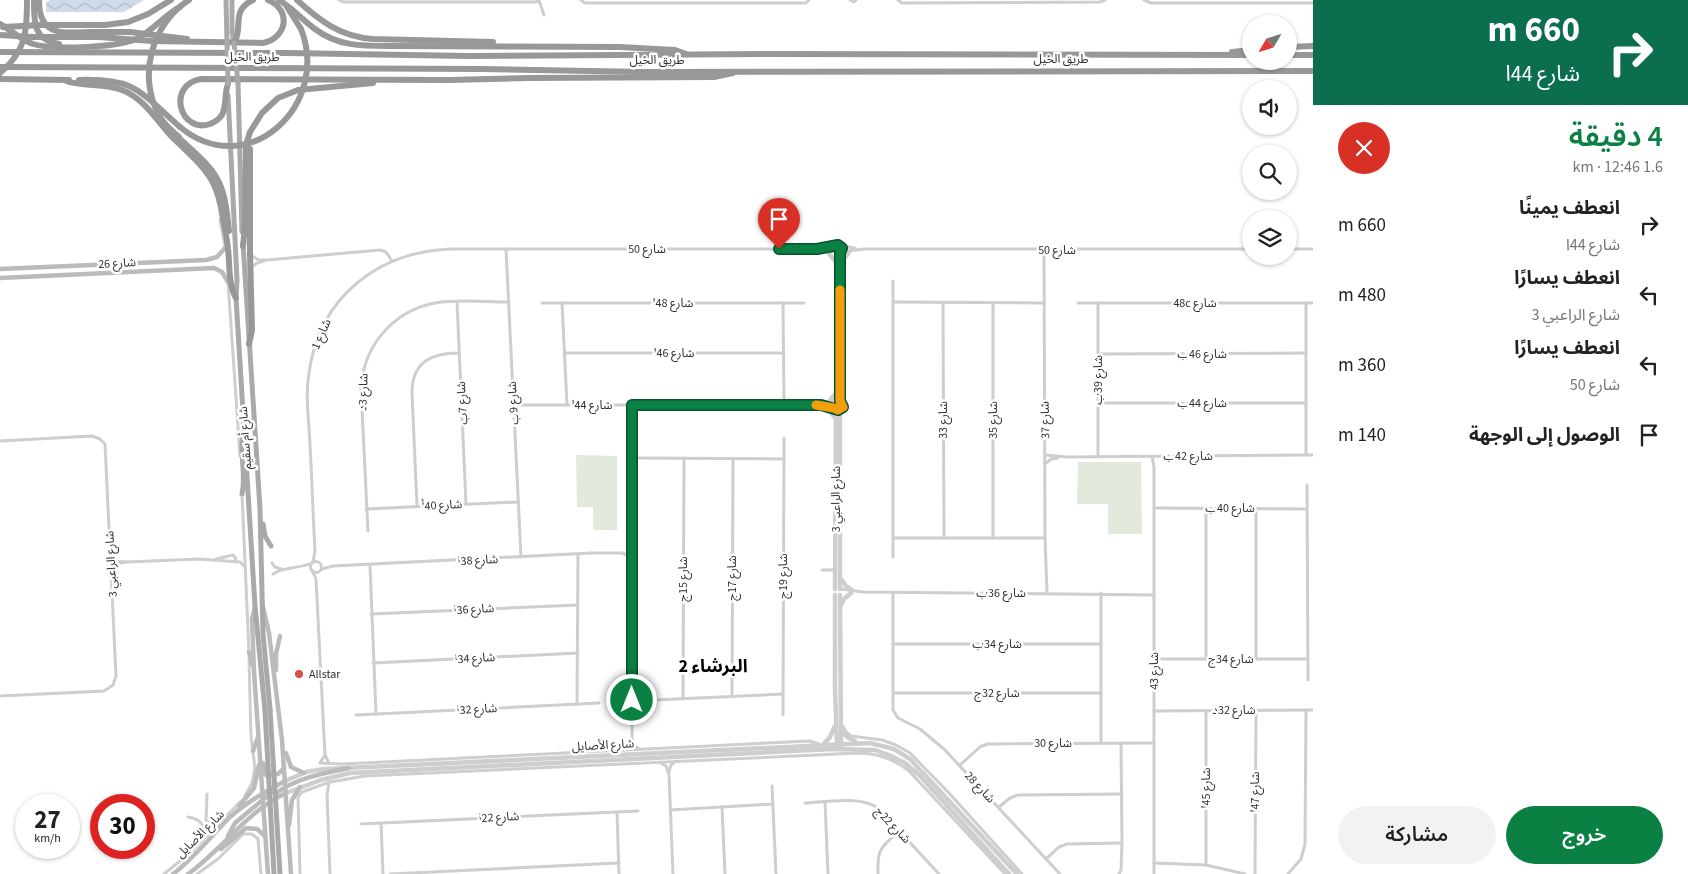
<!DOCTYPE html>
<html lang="ar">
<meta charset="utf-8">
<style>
:root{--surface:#fff;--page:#f2f2f2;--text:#222;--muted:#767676;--accent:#0b8043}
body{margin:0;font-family:"Source Sans 3","Noto Sans Arabic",sans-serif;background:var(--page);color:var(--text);direction:rtl;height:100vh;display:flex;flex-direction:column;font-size:19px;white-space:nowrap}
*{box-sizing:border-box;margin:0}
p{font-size:16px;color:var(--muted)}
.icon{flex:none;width:28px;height:28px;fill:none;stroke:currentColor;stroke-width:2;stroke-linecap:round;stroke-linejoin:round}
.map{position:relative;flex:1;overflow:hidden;direction:ltr}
.sheet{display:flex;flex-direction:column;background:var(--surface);width:375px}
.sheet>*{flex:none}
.top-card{background:#0b6e4f;color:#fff;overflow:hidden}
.needle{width:32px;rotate:231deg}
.buttons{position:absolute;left:1242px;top:15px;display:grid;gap:10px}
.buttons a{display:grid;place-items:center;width:55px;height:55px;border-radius:50%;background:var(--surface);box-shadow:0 1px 4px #0004;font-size:25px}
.speed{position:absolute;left:15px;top:794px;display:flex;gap:10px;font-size:25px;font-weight:700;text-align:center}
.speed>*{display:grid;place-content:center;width:65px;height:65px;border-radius:50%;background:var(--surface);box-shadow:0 1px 4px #0004;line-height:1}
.speed small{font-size:12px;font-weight:400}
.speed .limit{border:8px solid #d22;background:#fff;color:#111}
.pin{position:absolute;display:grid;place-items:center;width:42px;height:42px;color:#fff;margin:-51px -21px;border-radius:50% 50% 50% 0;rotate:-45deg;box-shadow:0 0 5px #0007}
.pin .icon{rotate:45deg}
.me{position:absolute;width:55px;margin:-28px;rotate:0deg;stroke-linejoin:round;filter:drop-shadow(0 0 4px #0008)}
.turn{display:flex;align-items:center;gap:18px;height:105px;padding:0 25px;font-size:22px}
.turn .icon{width:65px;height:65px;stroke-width:2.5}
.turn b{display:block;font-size:35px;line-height:42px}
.round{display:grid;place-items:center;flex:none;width:52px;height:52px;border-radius:26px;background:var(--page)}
.summary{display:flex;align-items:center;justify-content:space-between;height:85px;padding:0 25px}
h1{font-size:30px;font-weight:600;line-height:38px;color:var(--accent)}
.primary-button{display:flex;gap:10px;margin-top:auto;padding:10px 25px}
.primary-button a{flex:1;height:58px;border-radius:30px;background:var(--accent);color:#fff;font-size:20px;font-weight:600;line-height:58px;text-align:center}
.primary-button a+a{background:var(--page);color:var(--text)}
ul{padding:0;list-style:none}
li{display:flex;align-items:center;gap:15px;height:70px;padding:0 25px}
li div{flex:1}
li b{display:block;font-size:19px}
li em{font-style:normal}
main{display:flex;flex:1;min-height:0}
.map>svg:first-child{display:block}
</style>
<main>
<section class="sheet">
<div class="top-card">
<div class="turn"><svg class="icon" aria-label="right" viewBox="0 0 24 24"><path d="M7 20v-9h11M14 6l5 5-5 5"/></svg><div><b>660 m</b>شارع 44ا</div></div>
</div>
<div class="summary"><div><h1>4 دقيقة</h1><p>1.6 km · 12:46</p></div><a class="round" style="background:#d93025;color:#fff"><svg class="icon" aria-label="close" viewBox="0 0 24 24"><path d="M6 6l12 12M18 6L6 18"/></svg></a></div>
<ul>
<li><svg class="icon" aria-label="right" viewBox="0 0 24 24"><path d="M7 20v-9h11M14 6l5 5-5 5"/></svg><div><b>انعطف يمينًا</b><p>شارع 44ا</p></div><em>660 m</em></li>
<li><svg class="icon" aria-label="left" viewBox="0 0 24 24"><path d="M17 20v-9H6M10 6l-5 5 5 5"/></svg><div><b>انعطف يسارًا</b><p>شارع الراعبي 3</p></div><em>480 m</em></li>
<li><svg class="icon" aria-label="left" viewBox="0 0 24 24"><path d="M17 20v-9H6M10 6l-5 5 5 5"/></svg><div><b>انعطف يسارًا</b><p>شارع 50</p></div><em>360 m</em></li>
<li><svg class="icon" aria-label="arrive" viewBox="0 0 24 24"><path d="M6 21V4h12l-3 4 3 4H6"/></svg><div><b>الوصول إلى الوجهة</b></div><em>140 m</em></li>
</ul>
<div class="primary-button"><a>خروج</a><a>مشاركة</a></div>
</section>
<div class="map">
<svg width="1313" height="874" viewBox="0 0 1313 874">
<defs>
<pattern id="water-waves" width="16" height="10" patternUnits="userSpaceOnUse" patternTransform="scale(1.25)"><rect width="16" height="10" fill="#cfdbea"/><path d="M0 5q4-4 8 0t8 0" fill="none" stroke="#b2bcc9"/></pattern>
</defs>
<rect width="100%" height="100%" fill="#fff"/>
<g fill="#e2e9dd">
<polygon points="576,455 617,456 617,530 593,530 593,507 577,507"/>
<polygon points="1078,462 1141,462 1142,534 1108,534 1108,504 1077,504"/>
</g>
<polygon fill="url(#water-waves)" points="50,0 144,0 124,12 46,12 46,2"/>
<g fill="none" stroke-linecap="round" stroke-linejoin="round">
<g stroke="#cecece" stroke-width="3">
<polyline points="339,0 344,2 536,2 539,0"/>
<polyline points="581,0 585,3 806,3 809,0"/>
<polyline points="850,0 854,2 856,0"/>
<polyline points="898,0 902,3 1100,2 1105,0"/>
<polyline points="1144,0 1151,3 1313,3"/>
<polyline points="539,1 544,15"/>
<polyline points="220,220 225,246"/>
<circle cx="838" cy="249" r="4"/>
<polyline points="842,246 855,248"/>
<polyline points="821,248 835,246"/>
<polyline points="506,249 521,557"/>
<polyline points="1289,249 1313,249"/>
<polyline points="1044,250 1045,538 1047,593"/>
<polyline points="841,252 864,249 1251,249"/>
<polyline points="252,256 259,260 267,260 380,250 386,252 392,261"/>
<polyline points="252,267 257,263 264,261"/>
<polyline points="228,282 240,456"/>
<polyline points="457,302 466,504"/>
<polyline points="893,302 1044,303"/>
<polyline points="542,303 804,303"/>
<polyline points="562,303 567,405"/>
<polyline points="783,303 784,405"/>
<polyline points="943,303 944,538"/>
<polyline points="993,303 993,538"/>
<polyline points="1078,303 1313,303"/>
<polyline points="564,353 783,353"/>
<polyline points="1098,354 1306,353"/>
<polyline points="1098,403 1306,403"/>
<polyline points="513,405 821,405 834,403"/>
<polyline points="826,407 834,408"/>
<polyline points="0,441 92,436 100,439 105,444 116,676 113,685 104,691 0,696"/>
<polyline points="1045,455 1067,457 1313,455"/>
<polyline points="1306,455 1306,303"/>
<polyline points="1098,456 1098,303"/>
<polyline points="1152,456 1154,467 1154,874"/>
<polyline points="632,458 784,459"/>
<polyline points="1045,464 1051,459 1058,458"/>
<polyline points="1307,485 1308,680"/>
<polyline points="242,494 249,653"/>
<path d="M417,506L412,393C412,362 431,353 459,353"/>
<polyline points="1154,508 1306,509"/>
<polyline points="1206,508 1206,659"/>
<polyline points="1256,508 1256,659"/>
<polyline points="366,509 518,502"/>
<path d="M368,531L361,389C363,346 393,311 435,303C459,299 485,302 509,302"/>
<polyline points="893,538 1045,538"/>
<polyline points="893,557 893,281"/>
<polyline points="216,559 233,555 236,559 235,562"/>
<polyline points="111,561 126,562"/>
<circle cx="316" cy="567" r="5.5"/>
<path d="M313,562L315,551C313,516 312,480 310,445C309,421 305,396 309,373C319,298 377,252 450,249H817L835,252"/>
<polyline points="272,563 275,567 281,569"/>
<polyline points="112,564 127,562 199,559 240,562 245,567"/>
<polyline points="370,565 376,714"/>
<polyline points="322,569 333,566 591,553 622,553 632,557"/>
<polyline points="312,570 316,579 325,755 329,763"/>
<polyline points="822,570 835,570"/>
<path d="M273,574C284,566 299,569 312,563"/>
<polyline points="841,589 863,592 1154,595"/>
<polyline points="893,592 893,710 898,718 920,729 944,749 1060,874"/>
<polyline points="1101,593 1101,743"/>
<polyline points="371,614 578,605"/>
<polyline points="893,644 1101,644"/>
<polyline points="1154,659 1308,659"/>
<polyline points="373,663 578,653"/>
<polyline points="893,693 1101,693"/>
<polyline points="732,697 733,459"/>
<polyline points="683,699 684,458"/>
<polyline points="632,701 783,694"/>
<polyline points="577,704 578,555"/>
<polyline points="1154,711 1313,710"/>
<polyline points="356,715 599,703"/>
<polyline points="783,715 784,438"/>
<polyline points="842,725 847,733 851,736 882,740 896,745 910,753 949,793 1022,874"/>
<polyline points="632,739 634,745 639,749"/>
<polyline points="624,750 630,744 632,738 632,405"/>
<polyline points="325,755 320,763 342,764 809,741 819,744"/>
<polyline points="659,762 666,766 669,775 673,874"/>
<polyline points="960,765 980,747 987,744 1154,743"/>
<polyline points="669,772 671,765 676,761"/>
<polyline points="329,783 327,795 330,874"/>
<polyline points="772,786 776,874"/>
<polyline points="207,794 206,820 211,825 219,823"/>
<polyline points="245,796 252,783 255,768 251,737 249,659"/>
<polyline points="825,802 828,874"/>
<path d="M805,803C825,802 862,795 879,809L939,874"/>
<polyline points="722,807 725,874"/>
<polyline points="999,807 1010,798 1018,795 1122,794"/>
<polyline points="670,810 773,804"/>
<polyline points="617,812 619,874"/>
<path d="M188,817C201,819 208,827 201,840"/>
<polyline points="381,823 383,874"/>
<polyline points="361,824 638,811"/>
<polyline points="1046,859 1059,847 1067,844 1122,843"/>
<polyline points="1154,863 1206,865 1245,874"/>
<polyline points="1206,865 1206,711"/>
<polyline points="164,874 190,853 240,802"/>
<polyline points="197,874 218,859 243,834 252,834 258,839 261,874"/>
<path d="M300,874L298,797L302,792L330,782L365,776L858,753C877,753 894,759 909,771L1005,874"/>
<polyline points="390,874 619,863"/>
<path d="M878,874C877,848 881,848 899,831"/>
<polyline points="1119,874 1121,870 1122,843 1121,743"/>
<polyline points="1255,874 1256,710"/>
<polyline points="1288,874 1301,859 1305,844 1306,710"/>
</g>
<g stroke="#cecece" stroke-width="4.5">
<polyline points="827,251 835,261"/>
<polyline points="836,253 836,401"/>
<polyline points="840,253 840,401"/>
<polyline points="841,263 850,251"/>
<circle cx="838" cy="405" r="5"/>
<polyline points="827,404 836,393"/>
<polyline points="827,407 835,418"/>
<polyline points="841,579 846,586 852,590"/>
<polyline points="835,589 836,410"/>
<polyline points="840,589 840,410"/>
<polyline points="835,595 835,690 837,746"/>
<polyline points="840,595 841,745"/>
<polyline points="841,605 844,599 851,593"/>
<polyline points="842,731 847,737 855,741"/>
<polyline points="824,744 830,737 835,726"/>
<polyline points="285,781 306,772 324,769 870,743 894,749 910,759 1017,874"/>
<polyline points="286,793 321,780 350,773 833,749 875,750 891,756 905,763 920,776 1009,874"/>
</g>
<g stroke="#bbb" stroke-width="4.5">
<polyline points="0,269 206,260 217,257 225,248"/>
<polyline points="0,278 214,268 222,272 228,282"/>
<polyline points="255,607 252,619 254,672 268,874"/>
<polyline points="263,607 269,633 282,740 291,874"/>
<polyline points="249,652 252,665"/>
<polyline points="276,670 276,654 280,636"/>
<polyline points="253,751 258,737"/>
<polyline points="286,753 291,767 304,773"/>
<polyline points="263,763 265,774 267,776 278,774 284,768"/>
<path d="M275,794C296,778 324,773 349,768"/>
<polyline points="239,806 254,788 259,765"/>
<polyline points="289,825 292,800 300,787"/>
<polyline points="228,836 235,823 271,793"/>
<polyline points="221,849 246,828 257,829 265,836"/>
<path d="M173,874C194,858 211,836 230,817C247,802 266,791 285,781"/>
<path d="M188,874C223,849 246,812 286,793"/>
</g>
<g stroke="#a9a9a9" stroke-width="5">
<polyline points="232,0 232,32 234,42"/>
<polyline points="238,83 242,232"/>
<polyline points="228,95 237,280 236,298 255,606 265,711"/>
<polyline points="243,243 260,509 263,634 270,709"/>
<path d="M242,494C247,473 238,452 244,431"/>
<polyline points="263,524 265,536 271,546"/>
</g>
<g stroke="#989898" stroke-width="6">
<path d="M297,0C320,21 341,37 373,39L493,42"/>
<polyline points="287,7 301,29"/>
<polyline points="3,27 41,25 105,25 128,22 148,14 171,0"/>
<polyline points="91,32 130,32 187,39"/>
<path d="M0,35L33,37H99L152,41L263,43C287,38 292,10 268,0"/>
<path d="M234,43C244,27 230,11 253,0"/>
<polyline points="389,46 620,47 675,50 686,54"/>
<polyline points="1289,47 1313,46"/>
<polyline points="0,52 287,53 468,56 764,54 1251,55"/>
<polyline points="1232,52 1251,50"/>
<polyline points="1289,55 1313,55"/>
<polyline points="0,67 481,69 645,72 1313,71"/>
<polyline points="0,79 69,80"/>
<path d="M79,80C136,78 140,92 180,127"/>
<path d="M66,81C84,87 104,83 122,90C145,99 156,120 172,137C185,150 201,162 211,179C218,191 221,205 223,219C225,229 227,239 228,249C230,265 228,284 236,298"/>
<path d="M228,84C224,94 227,105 222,115C219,119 215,122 210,124C180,134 166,85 201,79L449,80L529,78L714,77L733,73"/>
<path d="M181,140C219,174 224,180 229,231"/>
<polyline points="243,246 245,227 246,145 250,132 262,113 278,98 298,90 373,83"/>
<polyline points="249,344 252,330 250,253 250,149"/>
</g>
<g stroke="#a9a9a9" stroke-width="5">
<polyline points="226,0 228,84"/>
<polyline points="234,43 238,83"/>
<polyline points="270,709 280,874"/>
<polyline points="265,711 274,874"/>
</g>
<g stroke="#989898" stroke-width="6">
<path d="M34,0C34,22 33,40 59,44"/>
<path d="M39,0C39,37 62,33 91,32"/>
<path d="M279,0C292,8 303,20 315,29C337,46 362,46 389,46"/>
<path d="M0,24C11,30 21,40 33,44C53,50 122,48 140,37C154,29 165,15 180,7"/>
<path d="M0,73C26,51 27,32 27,0"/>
<path d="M180,127C248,183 331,105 301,29"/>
<path d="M179,137C172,131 165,125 160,117C137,78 151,24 189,0"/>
</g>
</g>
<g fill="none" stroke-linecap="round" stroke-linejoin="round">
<defs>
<polyline id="route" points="632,700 632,405 821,405 838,410 843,407 840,401 840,253 842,248 838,245 817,249 779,249"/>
</defs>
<use href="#route" stroke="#07532c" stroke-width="12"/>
<use href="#route" stroke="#0b8043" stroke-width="9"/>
<polyline stroke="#f59e0b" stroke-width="9" points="816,405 834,408 838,410 843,407 840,401 840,290"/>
</g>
<circle fill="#d75044" stroke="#fff" stroke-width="2" cx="299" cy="674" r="5"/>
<g text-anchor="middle" stroke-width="5" stroke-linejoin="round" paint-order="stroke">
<g font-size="12" fill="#313131" stroke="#fff">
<text x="252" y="61">طريق الخيل</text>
<text x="1061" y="63">طريق الخيل</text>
<text x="657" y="64">طريق الخيل</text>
<text x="647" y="253">شارع 50</text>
<text x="1057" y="254">شارع 50</text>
<text transform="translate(117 263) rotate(-3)" y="4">شارع 26</text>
<text x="673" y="307">شارع 48ا</text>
<text x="1195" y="307">48c شارع</text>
<text transform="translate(321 334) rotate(-66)" y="4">شارع 1</text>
<text x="674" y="357">شارع 46ا</text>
<text x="1202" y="358">شارع 46ب</text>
<text transform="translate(1098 380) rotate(-90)" y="4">شارع 39ب</text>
<text transform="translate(363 392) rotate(-88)" y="4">شارع 3د</text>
<text transform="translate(462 403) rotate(-93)" y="4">شارع 7ب</text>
<text transform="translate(513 403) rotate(-93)" y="4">شارع 9ب</text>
<text x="1202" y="407">شارع 44ب</text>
<text x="592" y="409">شارع 44ا</text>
<text transform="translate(943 420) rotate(-90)" y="4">شارع 33</text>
<text transform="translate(993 420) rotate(-90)" y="4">شارع 35</text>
<text transform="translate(1045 420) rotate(-91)" y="4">شارع 37</text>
<text transform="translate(245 438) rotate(-94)" y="4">شارع أم سقيم</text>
<text x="1188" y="460">شارع 42ب</text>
<text transform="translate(836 499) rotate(-90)" y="4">شارع الراعبي 3</text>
<text transform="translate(442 505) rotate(-3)" y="4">شارع 40أ</text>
<text x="1230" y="512">شارع 40ب</text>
<text transform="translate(478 560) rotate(-3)" y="4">شارع 38ا</text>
<text transform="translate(111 564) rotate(-93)" y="4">شارع الراعبي 3</text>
<text transform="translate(783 576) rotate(-90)" y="4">شارع 19ج</text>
<text transform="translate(732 578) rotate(-90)" y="4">شارع 17ج</text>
<text transform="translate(683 579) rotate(-90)" y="4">شارع 15ج</text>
<text x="1001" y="597">شارع 36ب</text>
<text transform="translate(474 609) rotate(-3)" y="4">شارع 36ا</text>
<text x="997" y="648">شارع 34ب</text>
<text transform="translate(475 658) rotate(-3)" y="4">شارع 34ا</text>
<text x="1231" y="663">شارع 34ج</text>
<text transform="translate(1154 671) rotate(-90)" y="4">شارع 43</text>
<text x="997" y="697">شارع 32ج</text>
<text transform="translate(477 709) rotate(-3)" y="4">شارع 32ا</text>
<text x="1234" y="714">شارع 32د</text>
<text x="1053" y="747">شارع 30</text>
<text transform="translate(603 745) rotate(-3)" y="4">شارع الأصايل</text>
<text transform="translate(980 787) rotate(47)" y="4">شارع 28</text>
<text transform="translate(1206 788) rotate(-90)" y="4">شارع 45ا</text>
<text transform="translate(1255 792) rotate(-90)" y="4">شارع 47ا</text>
<text transform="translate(499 817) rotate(-3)" y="4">شارع 22ا</text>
<text transform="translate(893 825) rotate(46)" y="4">شارع 22ج</text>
<text transform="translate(200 834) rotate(-45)" y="4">شارع الأصايل</text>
</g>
<g font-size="12" fill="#313131" stroke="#fff" text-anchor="start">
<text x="309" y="678">Allstar</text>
</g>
<g font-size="18" font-weight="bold" fill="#000" stroke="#fff">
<text x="713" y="672">البرشاء 2</text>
</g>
</g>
</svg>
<div class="buttons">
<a><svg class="needle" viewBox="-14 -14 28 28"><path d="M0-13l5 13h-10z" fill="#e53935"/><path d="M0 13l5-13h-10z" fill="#767676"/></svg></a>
<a><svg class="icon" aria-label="sound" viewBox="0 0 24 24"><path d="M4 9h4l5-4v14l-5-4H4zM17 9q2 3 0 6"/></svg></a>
<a><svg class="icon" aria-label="search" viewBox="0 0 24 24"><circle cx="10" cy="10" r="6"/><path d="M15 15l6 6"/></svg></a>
<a><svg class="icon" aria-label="layers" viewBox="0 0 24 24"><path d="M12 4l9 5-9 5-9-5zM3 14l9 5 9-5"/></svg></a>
</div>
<div class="speed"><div>27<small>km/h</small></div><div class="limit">30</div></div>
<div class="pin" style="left:779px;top:249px;background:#d93025"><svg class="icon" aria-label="arrive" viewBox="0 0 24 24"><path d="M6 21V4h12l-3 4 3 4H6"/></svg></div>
<svg class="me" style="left:632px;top:700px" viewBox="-20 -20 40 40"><circle r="17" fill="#0b8043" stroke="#fff" stroke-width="3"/><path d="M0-11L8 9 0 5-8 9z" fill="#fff"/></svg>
</div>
</main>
